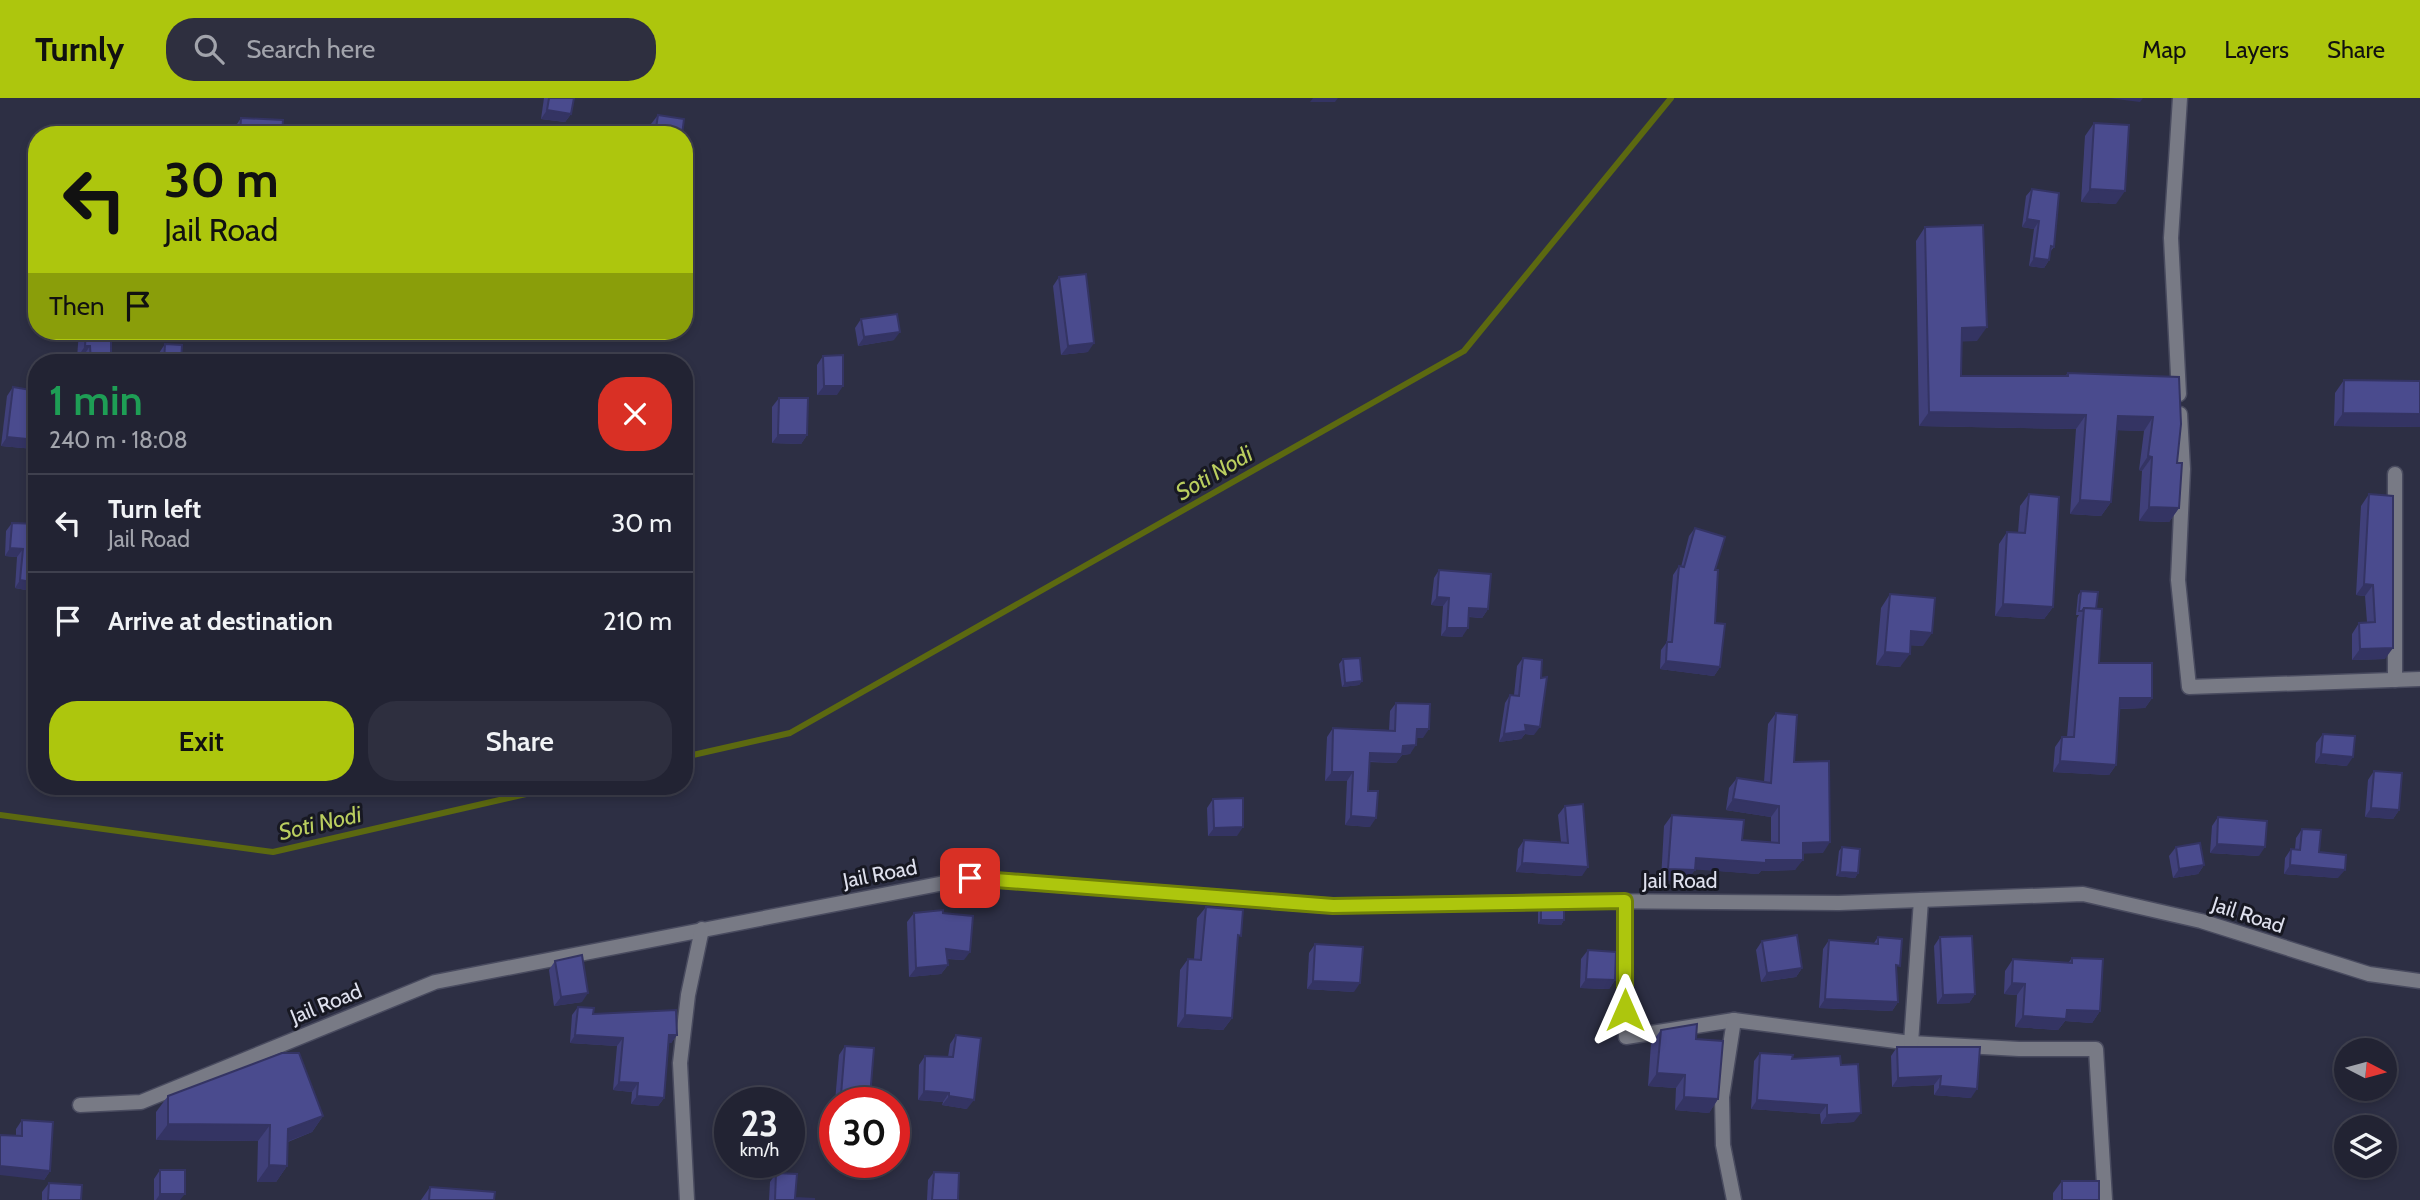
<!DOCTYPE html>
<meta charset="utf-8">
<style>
:root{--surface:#222333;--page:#2e2f3f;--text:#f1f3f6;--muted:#a2a4ac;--line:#3f404e;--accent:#adc60d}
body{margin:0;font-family:Cabin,sans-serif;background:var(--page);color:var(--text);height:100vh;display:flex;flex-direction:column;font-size:26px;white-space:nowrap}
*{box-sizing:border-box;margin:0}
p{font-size:23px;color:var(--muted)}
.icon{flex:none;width:38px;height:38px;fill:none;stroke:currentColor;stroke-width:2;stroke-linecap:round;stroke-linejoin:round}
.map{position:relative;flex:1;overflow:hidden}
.side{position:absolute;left:28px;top:256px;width:665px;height:441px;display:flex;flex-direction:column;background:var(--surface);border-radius:28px;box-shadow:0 4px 10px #0003,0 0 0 2px var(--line)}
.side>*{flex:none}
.top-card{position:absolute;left:28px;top:28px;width:665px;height:214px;border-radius:28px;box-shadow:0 4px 10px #0003,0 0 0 2px var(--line);background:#adc60d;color:#111;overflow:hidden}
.needle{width:46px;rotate:96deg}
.tools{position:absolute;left:2334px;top:940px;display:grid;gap:14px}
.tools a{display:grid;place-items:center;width:63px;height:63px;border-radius:50%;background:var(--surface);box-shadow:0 4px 10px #0003,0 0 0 2px var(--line);font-size:35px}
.speed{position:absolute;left:714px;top:989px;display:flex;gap:14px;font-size:35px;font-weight:700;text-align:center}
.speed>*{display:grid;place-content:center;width:91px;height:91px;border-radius:50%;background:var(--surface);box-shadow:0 4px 10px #0003,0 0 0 2px var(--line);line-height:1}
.speed small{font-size:18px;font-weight:400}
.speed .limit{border:10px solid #d22;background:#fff;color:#111}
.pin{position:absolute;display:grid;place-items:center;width:60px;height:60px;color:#fff;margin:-30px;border-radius:14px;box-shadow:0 4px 10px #0006}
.me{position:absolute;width:77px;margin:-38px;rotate:0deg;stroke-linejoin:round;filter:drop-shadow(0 0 5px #0008)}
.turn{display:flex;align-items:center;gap:24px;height:147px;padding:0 21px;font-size:32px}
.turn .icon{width:91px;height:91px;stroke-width:2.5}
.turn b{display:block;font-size:49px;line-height:60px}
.then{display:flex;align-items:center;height:66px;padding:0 21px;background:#0003;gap:14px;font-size:26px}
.round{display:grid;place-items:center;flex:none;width:74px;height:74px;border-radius:28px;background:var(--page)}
.headline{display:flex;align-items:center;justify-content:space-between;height:119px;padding:0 21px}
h1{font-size:42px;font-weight:600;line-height:52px;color:#1e9e55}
.action{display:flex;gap:14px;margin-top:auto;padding:14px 21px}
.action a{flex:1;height:80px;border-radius:28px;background:var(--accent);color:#111;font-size:28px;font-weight:600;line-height:80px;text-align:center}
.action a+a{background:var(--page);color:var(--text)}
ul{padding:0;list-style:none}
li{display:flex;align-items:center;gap:21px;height:98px;padding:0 21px;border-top:2px solid var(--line)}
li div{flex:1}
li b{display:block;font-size:26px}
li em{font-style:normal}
header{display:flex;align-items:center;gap:42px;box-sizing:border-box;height:98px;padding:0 35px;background:var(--accent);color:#111}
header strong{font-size:33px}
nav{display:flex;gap:38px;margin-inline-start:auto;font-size:24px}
.search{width:490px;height:63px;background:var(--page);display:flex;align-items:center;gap:18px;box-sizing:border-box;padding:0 24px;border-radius:28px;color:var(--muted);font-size:26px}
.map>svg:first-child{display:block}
</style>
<header>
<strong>Turnly</strong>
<div class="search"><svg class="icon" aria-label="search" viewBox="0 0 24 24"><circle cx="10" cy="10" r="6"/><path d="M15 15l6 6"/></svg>Search here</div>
<nav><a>Map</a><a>Layers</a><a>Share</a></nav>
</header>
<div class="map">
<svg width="2420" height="1102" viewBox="0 0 2420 1102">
<rect width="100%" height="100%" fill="#2d2f44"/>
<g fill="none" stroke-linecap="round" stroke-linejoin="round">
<g stroke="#5c6910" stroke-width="6">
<polyline points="684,659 790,635 1464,253 1671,0"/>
<polyline points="0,717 273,754 561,688"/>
</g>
<defs>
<g id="street">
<polyline points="2179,296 2171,140 2180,0"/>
<polyline points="2180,316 2183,371 2178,482 2189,589 2420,581"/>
<polyline points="2395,376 2395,582"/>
<polyline points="1625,803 1626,939 1734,922 1911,945 2019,951 2096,951 2105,1102"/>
<polyline points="1911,945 1921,802"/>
<polyline points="80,1007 141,1004 435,884 970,780 1333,808 1584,803 1839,805 2083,796 2201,823 2369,876 2420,883"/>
<polyline points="687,1102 680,965 688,897 702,831"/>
<polyline points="1734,1102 1723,1047 1722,999 1734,922"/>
</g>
</defs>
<use href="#street" stroke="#494b5f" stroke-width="17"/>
<use href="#street" stroke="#787a85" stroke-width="14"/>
</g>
<g fill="#40407a">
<polygon points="544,0 574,0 571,16 565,24 541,21"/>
<polygon points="658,17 682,37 650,37 651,26"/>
<polygon points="241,20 282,37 234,37 235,29"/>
<polygon points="2094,25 2116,106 2081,104 2085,38"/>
<polygon points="2032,91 2054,149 2050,154 2049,162 2044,170 2029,168 2034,131 2022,129 2026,98"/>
<polygon points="1925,129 1977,243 1962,243 1961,278 2065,278 2068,275 2179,279 2177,365 2179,410 2169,424 2139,423 2142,373 2139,372 2144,333 2117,332 2111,404 2101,418 2070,416 2076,331 1919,328 1916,143"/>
<polygon points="1059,179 1088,254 1061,257 1053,188"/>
<polygon points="861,221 894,242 858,248 855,230"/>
<polygon points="79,233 111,233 111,264 82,264 82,260 77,260"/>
<polygon points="165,246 181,264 158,264 159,255"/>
<polygon points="823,258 837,297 817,297 817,267"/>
<polygon points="2344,282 2420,283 2420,329 2334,328 2335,295"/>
<polygon points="13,289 37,293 37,347 34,351 1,348 7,298"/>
<polygon points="779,300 807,337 801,346 772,345 772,309"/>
<polygon points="2029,396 2053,509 2044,521 1995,518 1999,446 2007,434 2018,435 2020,408"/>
<polygon points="2369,396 2385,561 2352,562 2352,536 2359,525 2367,524 2365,498 2356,497 2361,408"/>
<polygon points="12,425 37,426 37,494 15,490 17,459 5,458 6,433"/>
<polygon points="1695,430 1715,472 1715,525 1720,569 1714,578 1660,571 1661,552 1667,544 1673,477 1679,468 1681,469 1689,438"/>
<polygon points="1439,472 1488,511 1482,520 1469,519 1462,539 1441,538 1443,508 1431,507 1434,480"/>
<polygon points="2081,493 2096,511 2099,565 2152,600 2145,610 2119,611 2116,667 2109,677 2053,674 2055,649 2062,639 2067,639 2077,520 2079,517 2076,517 2078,497"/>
<polygon points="1890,496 1923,548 1910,547 1900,569 1876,567 1881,510"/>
<polygon points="1523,560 1534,637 1525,636 1521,641 1499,644 1505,605 1510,597 1514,597 1517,568"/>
<polygon points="1343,561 1362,583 1359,587 1342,589 1339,566"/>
<polygon points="1396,605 1423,640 1417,640 1410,656 1402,657 1396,665 1369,664 1368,693 1370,729 1345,727 1347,683 1325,683 1327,639 1333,630 1389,632 1390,613"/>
<polygon points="1776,615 1794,664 1823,755 1803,755 1795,772 1761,773 1758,776 1695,771 1687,783 1661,782 1664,728 1672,717 1742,742 1771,744 1771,719 1726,712 1729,690 1737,680 1764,684 1768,626"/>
<polygon points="2323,636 2347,668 2315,665 2316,645"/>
<polygon points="2374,673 2399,712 2393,721 2365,719 2368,682"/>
<polygon points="1213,701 1237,738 1208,738 1207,710"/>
<polygon points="1565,708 1582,778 1516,774 1518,751 1524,742 1561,744 1558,717"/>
<polygon points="2218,719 2259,758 2210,755 2212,728"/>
<polygon points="2302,731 2319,754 2338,780 2284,776 2285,760 2291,751 2295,751 2296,740"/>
<polygon points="1842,749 1858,775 1855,780 1836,778 1839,753"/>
<polygon points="2176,749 2204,767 2198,776 2173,780 2169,758"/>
<polygon points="1206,809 1232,920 1223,932 1177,929 1180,872 1188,861 1194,861 1197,820"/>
<polygon points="1541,809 1564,822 1561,827 1538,826 1538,814"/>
<polygon points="914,815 943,815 964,862 947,861 948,867 941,876 909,879 907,824"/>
<polygon points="1878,839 1897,873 1898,904 1892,913 1819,910 1823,851 1829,842 1874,845"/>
<polygon points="1940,839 1975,896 1969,905 1937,906 1934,848"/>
<polygon points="1762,843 1802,870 1796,879 1761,884 1756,852"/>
<polygon points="1315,846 1354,894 1307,891 1309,855"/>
<polygon points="1588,852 1615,882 1609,891 1580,890 1581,861"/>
<polygon points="2072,860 2100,913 2092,925 2065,923 2058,932 2015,929 2017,897 2004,896 2005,873 2013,861 2068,865"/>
<polygon points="555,863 582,904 554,908 549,872"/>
<polygon points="578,909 593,916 677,937 671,945 668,945 664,1000 658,1008 631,1006 632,994 613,992 617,948 570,945 572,917"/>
<polygon points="1661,932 1718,1001 1709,1015 1675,1012 1676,990 1648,988 1651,945"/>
<polygon points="956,937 967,1011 942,1007 943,1004 918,1002 919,967 925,958 948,959 950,946"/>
<polygon points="845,948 870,999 866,1004 835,1004 839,957"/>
<polygon points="1897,949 1980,949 1971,1000 1934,997 1934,987 1892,989 1891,958"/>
<polygon points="1760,955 1792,961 1841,967 1854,1024 1821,1026 1820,1016 1751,1011 1754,963"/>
<polygon points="168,998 323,1018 312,1034 288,1044 287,1068 276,1084 257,1084 258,1043 156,1042 156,1014"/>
<polygon points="22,1022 50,1073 44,1082 16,1038 16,1031"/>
<polygon points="160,1072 180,1102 154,1102 154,1081"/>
<polygon points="934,1074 958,1102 927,1102 928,1082"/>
<polygon points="776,1075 795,1100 814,1102 769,1102 770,1084"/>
<polygon points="2062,1083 2099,1102 2053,1102 2053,1095"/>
<polygon points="49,1085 81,1102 42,1102 42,1094"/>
<polygon points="430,1089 494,1102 421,1102"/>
</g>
<g fill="#343463">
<polygon points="1313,0 1338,0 1335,4 1310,4"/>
<polygon points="2108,0 2143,0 2140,4"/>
<polygon points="547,12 571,16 565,24 541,21"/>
<polygon points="2090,91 2125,93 2116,106 2081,104"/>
<polygon points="2027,121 2039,123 2034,131 2022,129"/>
<polygon points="2034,160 2049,162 2044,170 2029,168"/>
<polygon points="1987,229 1977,243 1952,244 1962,230"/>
<polygon points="370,233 393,233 388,240 366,239"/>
<polygon points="900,234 894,242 858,248 864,239"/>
<polygon points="1094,245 1088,254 1061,257 1068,248"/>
<polygon points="85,248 90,248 82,260 77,260"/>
<polygon points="824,288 843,288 837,297 817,297"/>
<polygon points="1929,314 2086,317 2076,331 1919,328"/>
<polygon points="2343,315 2420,316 2420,329 2334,328"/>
<polygon points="2118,318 2153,319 2144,333 2108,332"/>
<polygon points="778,337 807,337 801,346 772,345"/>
<polygon points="7,339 37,342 37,347 34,351 1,348"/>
<polygon points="2148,358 2152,359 2142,373 2139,372"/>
<polygon points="2080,402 2111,404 2101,418 2070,416"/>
<polygon points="2149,409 2179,410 2169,424 2139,423"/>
<polygon points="10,450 23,451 17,459 5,458"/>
<polygon points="20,482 37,485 37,494 15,490"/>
<polygon points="2364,486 2373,487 2365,498 2356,497"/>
<polygon points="1437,499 1449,500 1443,508 1431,507"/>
<polygon points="2003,506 2053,509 2044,521 1995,518"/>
<polygon points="1469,510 1488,511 1482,520 1463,518"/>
<polygon points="1447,530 1468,530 1462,539 1441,538"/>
<polygon points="1911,533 1932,535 1923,548 1902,547"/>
<polygon points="2393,550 2385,561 2352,562 2360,551"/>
<polygon points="1885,554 1910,556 1900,569 1876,567"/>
<polygon points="1666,563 1720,569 1714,578 1660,571"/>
<polygon points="1362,583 1359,587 1342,589 1345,585"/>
<polygon points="2120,600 2152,600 2145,610 2113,611"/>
<polygon points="1525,627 1540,629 1534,637 1525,636 1521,641 1499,644 1504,636"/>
<polygon points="1417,631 1429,631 1423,640 1411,640"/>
<polygon points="1416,647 1410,656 1402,657 1396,665 1363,663 1370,655"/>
<polygon points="2321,656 2353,659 2347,668 2315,665"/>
<polygon points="2060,663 2116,667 2109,677 2053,674"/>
<polygon points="1332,674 1353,674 1347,683 1325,683"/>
<polygon points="1733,701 1779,708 1771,719 1726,712"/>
<polygon points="2371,710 2399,712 2393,721 2365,719"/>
<polygon points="1351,718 1376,720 1370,729 1345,727"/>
<polygon points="1243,729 1237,738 1208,738 1214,730"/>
<polygon points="1830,744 1823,755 1795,756 1803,745"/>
<polygon points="2217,746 2265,749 2259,758 2210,755"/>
<polygon points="1696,760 1766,762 1803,762 1795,772 1761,773 1758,776 1688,771"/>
<polygon points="1522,765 1588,769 1582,778 1516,774"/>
<polygon points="2204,767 2198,776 2173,780 2179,771"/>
<polygon points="2290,767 2345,772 2338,780 2284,776"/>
<polygon points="1668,771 1695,772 1687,783 1661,782"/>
<polygon points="1840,774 1858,775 1855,780 1836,778"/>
<polygon points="1541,822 1564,822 1561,827 1538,826"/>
<polygon points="946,851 970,854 964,862 940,860"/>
<polygon points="948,867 941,876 909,879 916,870"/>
<polygon points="1802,870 1796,879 1761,884 1767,875"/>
<polygon points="1586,881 1615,882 1609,891 1580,890"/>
<polygon points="1313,883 1360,885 1354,894 1307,891"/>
<polygon points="2012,885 2025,886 2017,897 2004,896"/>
<polygon points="588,895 582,904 554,908 561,899"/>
<polygon points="1975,896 1969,905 1937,906 1943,897"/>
<polygon points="1825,901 1898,904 1892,913 1819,910"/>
<polygon points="2067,912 2100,913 2092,925 2065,923 2058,932 2015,929 2023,918"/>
<polygon points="1185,917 1232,920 1223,932 1177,929"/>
<polygon points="575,937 623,940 617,948 570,945"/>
<polygon points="669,937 677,937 671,945 663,946"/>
<polygon points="1657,975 1685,977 1676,990 1648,988"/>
<polygon points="1941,978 1934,987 1892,989 1898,980"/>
<polygon points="619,984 638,985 632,994 613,992"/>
<polygon points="1940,988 1977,991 1971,1000 1934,997"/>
<polygon points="924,993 949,995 943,1004 918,1002"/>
<polygon points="841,997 870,999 866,1004 836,1004"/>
<polygon points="637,998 664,1000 658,1008 631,1006"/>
<polygon points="949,998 974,1002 967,1011 942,1007"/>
<polygon points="1684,999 1718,1001 1709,1015 1675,1012"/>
<polygon points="1757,1002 1827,1007 1820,1016 1751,1011"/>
<polygon points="1861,1015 1854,1024 1821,1026 1827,1017"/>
<polygon points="323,1018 312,1034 276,1048 288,1031"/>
<polygon points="168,1026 270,1027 258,1043 156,1042"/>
<polygon points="269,1067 287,1068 276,1084 257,1084"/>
<polygon points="0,1068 50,1073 44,1082 0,1077"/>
<polygon points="160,1096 185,1096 180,1102 156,1102"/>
</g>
<g fill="#4a4b8e" stroke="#343463" stroke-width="2">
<polygon points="549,0 574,0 571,16 547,12"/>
<polygon points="658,17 684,21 682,37 655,36"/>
<polygon points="241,20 283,22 282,37 240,37"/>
<polygon points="2094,25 2129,27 2125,93 2090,91"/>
<polygon points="2032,91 2059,95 2054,149 2051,148 2049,162 2034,160 2039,123 2027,121"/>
<polygon points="1983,127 1987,229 1962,230 1961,278 2068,278 2068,275 2179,279 2181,326 2177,365 2182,365 2179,410 2149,409 2152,359 2148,358 2153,319 2118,318 2111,404 2080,402 2086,317 1929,314 1925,129"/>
<polygon points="1086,176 1094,245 1068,248 1059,179"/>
<polygon points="897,216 900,234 864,239 861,221"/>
<polygon points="86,233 111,233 111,264 91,264 90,248 85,248"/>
<polygon points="165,246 182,247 181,264 164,264"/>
<polygon points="843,257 843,288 824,288 823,258"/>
<polygon points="2344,282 2420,283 2420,316 2343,315"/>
<polygon points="13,289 37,293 37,342 7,339"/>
<polygon points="779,300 808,300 807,337 778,337"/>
<polygon points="2029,396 2059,399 2053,509 2003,506 2007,434 2025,435"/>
<polygon points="2369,396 2393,398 2393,550 2360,551 2359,525 2375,524 2373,487 2364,486"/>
<polygon points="12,425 37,426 37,485 20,482 23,451 10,450"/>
<polygon points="1695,430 1725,439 1715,472 1718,472 1715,525 1725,526 1720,569 1666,563 1667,544 1672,544 1679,468 1684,469"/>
<polygon points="1439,472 1491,476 1488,511 1469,510 1468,530 1447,530 1449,500 1437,499"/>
<polygon points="2081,493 2098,494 2096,511 2084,510 2082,513 2079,513"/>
<polygon points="1890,496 1935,500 1932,535 1911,533 1910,556 1885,554"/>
<polygon points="2084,510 2102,511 2099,565 2152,565 2152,600 2120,600 2116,667 2060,663 2062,639 2074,639"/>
<polygon points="1360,560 1362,583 1345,585 1343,561"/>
<polygon points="1523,560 1542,562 1541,580 1547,579 1540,629 1525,627 1526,633 1504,636 1510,597 1519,598"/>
<polygon points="1396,605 1430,606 1429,631 1417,631 1416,647 1403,648 1402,656 1370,655 1368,693 1378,693 1376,720 1351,718 1353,674 1332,674 1333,630 1395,633"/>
<polygon points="1776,615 1797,617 1794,664 1829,663 1830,744 1803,745 1803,762 1766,762 1766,765 1696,760 1695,772 1668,771 1672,717 1744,722 1742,742 1779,745 1779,708 1733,701 1737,680 1771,685"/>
<polygon points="2323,636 2355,638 2353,659 2321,656"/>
<polygon points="2374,673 2402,675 2399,712 2371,710"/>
<polygon points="1243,700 1243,729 1214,730 1213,701"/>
<polygon points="1583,706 1588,769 1522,765 1524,742 1568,745 1565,708"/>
<polygon points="2218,719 2267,723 2265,749 2217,746"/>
<polygon points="2302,731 2321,732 2319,754 2346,757 2345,772 2290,767 2291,751 2300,752"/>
<polygon points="2200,745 2204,767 2179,771 2176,749"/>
<polygon points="1842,749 1860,751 1858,775 1840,774"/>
<polygon points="1206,809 1243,812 1241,838 1238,837 1232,920 1185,917 1188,861 1201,862"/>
<rect x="1541" y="809" width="23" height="13"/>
<polygon points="943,812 943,815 973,818 970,854 946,851 948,867 916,870 914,815"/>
<polygon points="1797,837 1802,870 1767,875 1762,843"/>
<polygon points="1972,838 1975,896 1943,897 1940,839"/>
<polygon points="1878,839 1902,841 1900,868 1896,867 1898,904 1825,901 1829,842 1878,846"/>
<polygon points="1315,846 1363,849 1360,885 1313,883"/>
<polygon points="1588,852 1616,854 1615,882 1586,881"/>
<polygon points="582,857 588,895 561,899 555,863"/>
<polygon points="2072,860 2103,861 2100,913 2067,912 2066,921 2023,918 2025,886 2012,885 2013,861 2072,865"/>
<polygon points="578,909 594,910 593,916 676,912 677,937 669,937 664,1000 637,998 638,985 619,984 623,940 575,937"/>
<polygon points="1697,926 1696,941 1723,943 1718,1001 1684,999 1685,977 1657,975 1661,932"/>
<polygon points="956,937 981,940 974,1002 949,998 949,995 924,993 925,958 953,959"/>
<polygon points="845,948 874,950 870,999 841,997"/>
<polygon points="1897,949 1980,949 1977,991 1940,988 1941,978 1898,980"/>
<polygon points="282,955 299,955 323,1018 288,1031 287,1068 269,1067 270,1027 168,1026 168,998"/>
<polygon points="1760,955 1793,957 1792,961 1840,958 1841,967 1858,966 1861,1015 1827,1017 1827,1007 1757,1002"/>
<polygon points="22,1022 53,1024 50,1073 0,1068 0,1037 22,1038"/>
<rect x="160" y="1072" width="25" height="24"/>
<polygon points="934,1074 959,1075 958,1102 932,1102"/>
<polygon points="776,1075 797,1076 795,1100 814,1101 814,1102 775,1102"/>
<rect x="2062" y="1083" width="37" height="19"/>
<polygon points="49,1085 82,1087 81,1102 48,1102"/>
<polygon points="430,1089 495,1094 494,1102 429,1102"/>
</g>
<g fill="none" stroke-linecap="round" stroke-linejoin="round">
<defs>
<polyline id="route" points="970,780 1333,808 1625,803 1625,912"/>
</defs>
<use href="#route" stroke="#708108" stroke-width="18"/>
<use href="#route" stroke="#adc60d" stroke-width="12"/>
</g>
<g text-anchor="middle" stroke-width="6" stroke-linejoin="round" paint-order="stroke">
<g font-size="21" fill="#dfe1ee" stroke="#171822">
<text transform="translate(880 776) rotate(-11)" y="7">Jail Road</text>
<text x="1680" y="790">Jail Road</text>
<text transform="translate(2248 817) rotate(18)" y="7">Jail Road</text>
<text transform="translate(326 906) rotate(-22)" y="7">Jail Road</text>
</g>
<g font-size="23" font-style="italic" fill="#bace5f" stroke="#171822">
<text transform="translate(1214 375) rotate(-30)" y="8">Soti Nodi</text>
<text transform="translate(320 725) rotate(-13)" y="8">Soti Nodi</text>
</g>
</g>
</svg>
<div class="tools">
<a><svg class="needle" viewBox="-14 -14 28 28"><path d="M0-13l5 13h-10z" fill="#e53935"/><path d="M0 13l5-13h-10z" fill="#a2a4ac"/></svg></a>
<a><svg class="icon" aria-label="layers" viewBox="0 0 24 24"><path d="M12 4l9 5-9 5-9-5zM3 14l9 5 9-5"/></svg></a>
</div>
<div class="speed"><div>23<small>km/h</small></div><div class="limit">30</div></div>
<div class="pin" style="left:970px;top:780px;background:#d93025"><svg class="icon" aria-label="arrive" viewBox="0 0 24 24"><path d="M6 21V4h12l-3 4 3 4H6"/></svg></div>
<svg class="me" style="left:1625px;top:912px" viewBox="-20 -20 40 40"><path d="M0-17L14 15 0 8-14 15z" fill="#adc60d" stroke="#fff" stroke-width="4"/></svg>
<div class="top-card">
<div class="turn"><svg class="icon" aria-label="left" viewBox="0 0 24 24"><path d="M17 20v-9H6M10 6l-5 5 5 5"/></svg><div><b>30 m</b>Jail Road</div></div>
<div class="then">Then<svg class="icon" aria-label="arrive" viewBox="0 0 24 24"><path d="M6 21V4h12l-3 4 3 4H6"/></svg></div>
</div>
<section class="side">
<div class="headline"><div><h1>1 min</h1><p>240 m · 18:08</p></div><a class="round" style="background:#d93025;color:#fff"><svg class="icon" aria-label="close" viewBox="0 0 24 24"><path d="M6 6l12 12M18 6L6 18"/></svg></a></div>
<ul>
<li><svg class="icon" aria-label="left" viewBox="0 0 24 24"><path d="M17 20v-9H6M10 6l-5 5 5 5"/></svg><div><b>Turn left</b><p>Jail Road</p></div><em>30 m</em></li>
<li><svg class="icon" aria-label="arrive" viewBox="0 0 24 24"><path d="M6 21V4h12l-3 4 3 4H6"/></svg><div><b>Arrive at destination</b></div><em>210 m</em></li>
</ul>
<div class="action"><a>Exit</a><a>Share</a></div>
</section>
</div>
